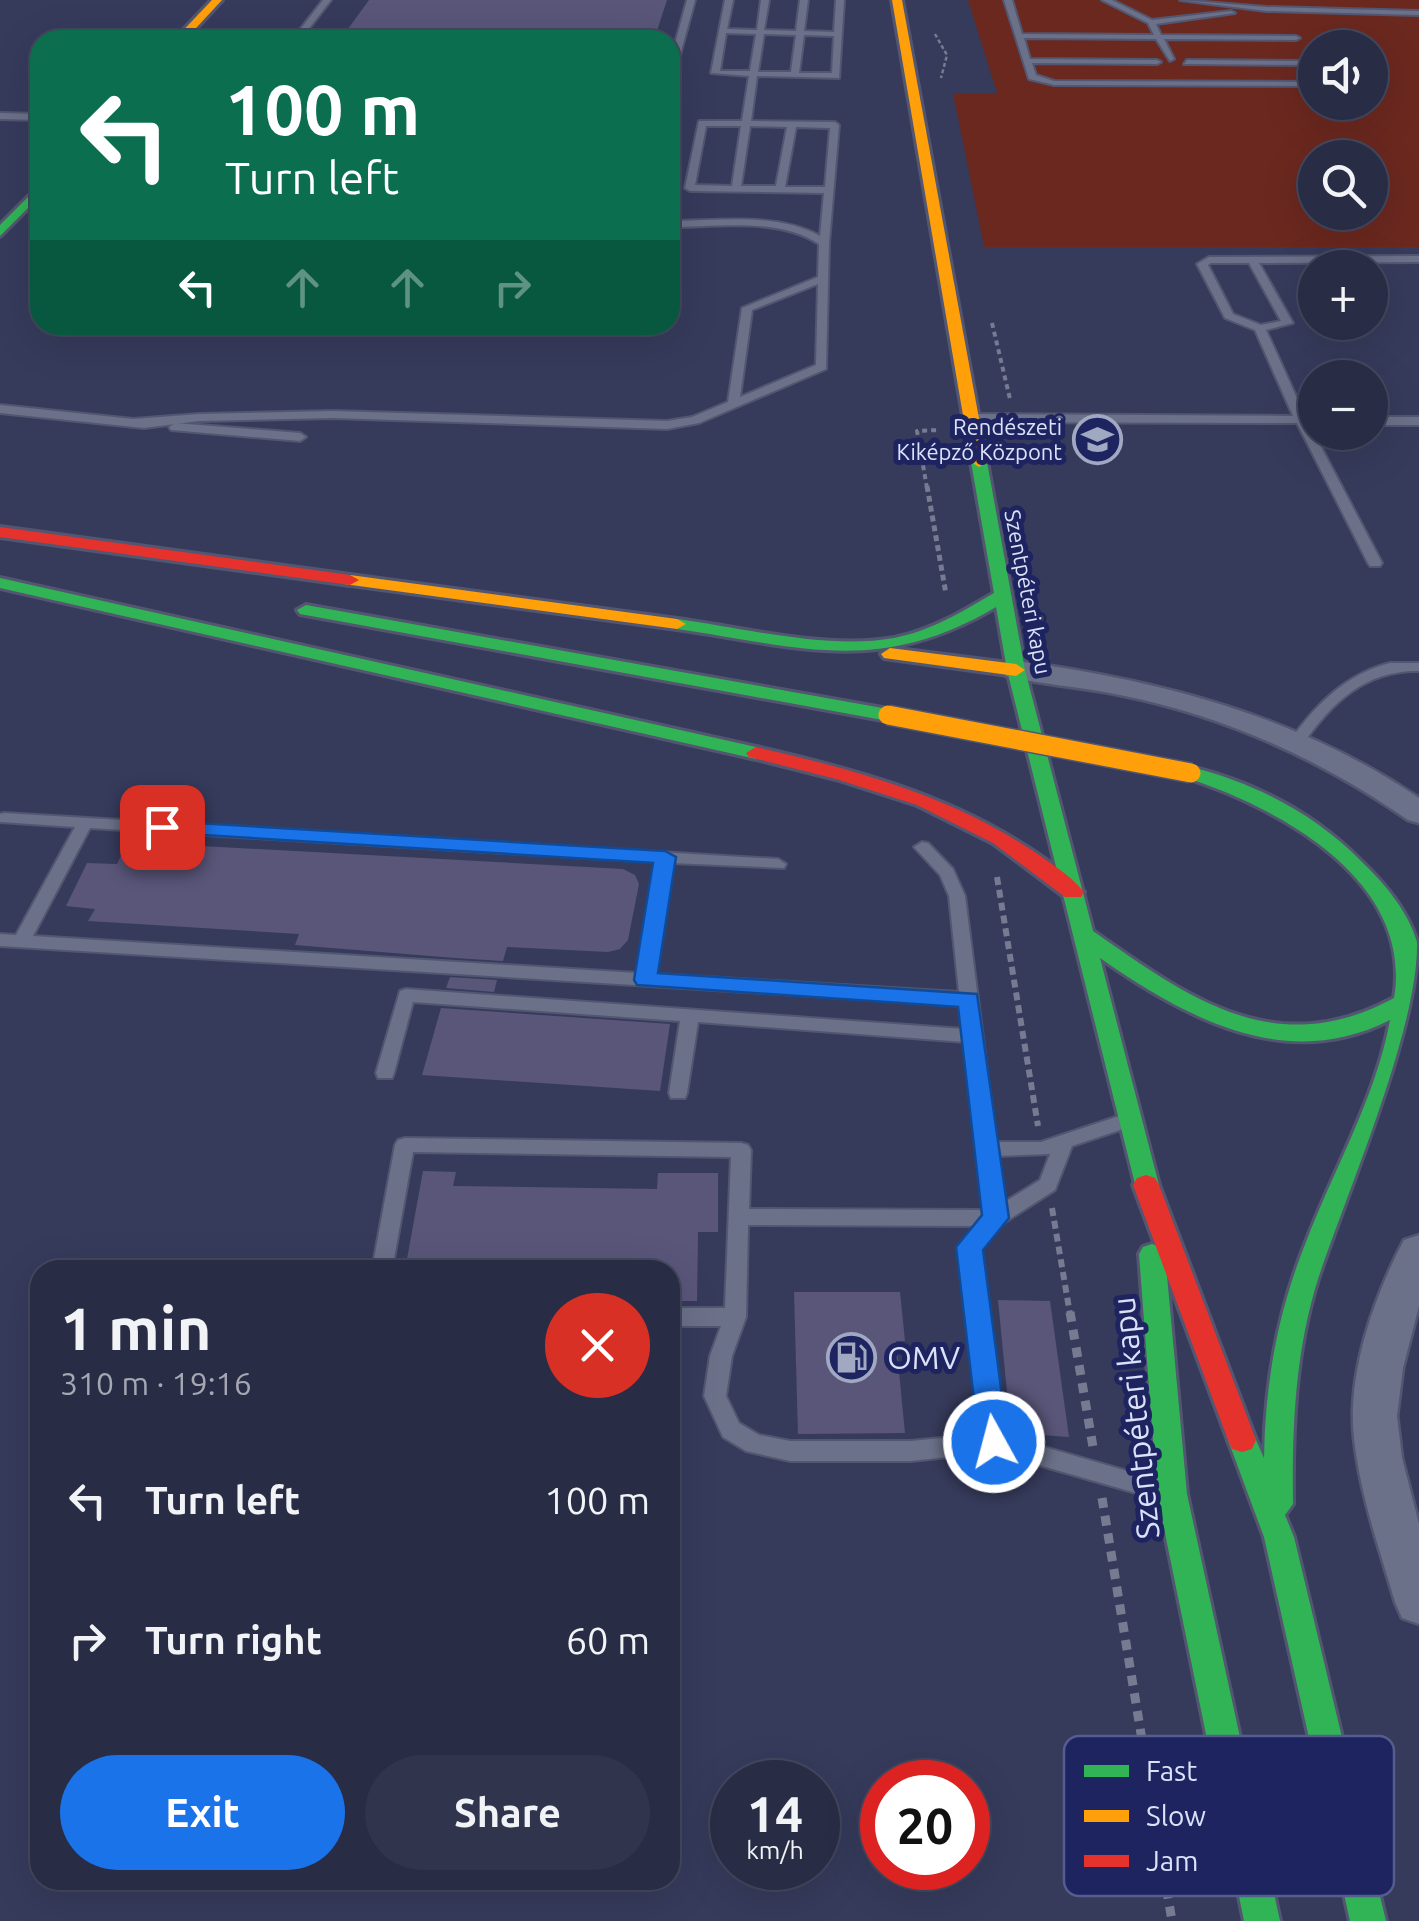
<!DOCTYPE html>
<meta charset="utf-8">
<style>
:root{--surface:#282c45;--page:#30344c;--text:#f1f3f6;--muted:#a5a7b3;--line:#44485e;--accent:#1a73e8}
body{margin:0;font-family:Ubuntu,sans-serif;background:var(--page);color:var(--text);height:100vh;display:flex;flex-direction:column;font-size:38px;white-space:nowrap}
*{box-sizing:border-box;margin:0}
p{font-size:32px;color:var(--muted)}
.icon{flex:none;width:55px;height:55px;fill:none;stroke:currentColor;stroke-width:2;stroke-linecap:round;stroke-linejoin:round}
.map{position:relative;flex:1;overflow:hidden}
.panel{position:absolute;left:30px;top:1260px;width:650px;height:630px;display:flex;flex-direction:column;background:var(--surface);border-radius:30px;box-shadow:0 10px 40px #0002,0 0 0 2px var(--line)}
.panel>*{flex:none}
.top-card{position:absolute;left:30px;top:30px;width:650px;height:305px;border-radius:30px;box-shadow:0 10px 40px #0002,0 0 0 2px var(--line);background:#0b6e4f;color:#fff;overflow:hidden}
.buttons{position:absolute;left:1298px;top:30px;display:grid;gap:20px}
.buttons a{display:grid;place-items:center;width:90px;height:90px;border-radius:50%;background:var(--surface);box-shadow:0 10px 40px #0002,0 0 0 2px var(--line);font-size:50px}
.speed{position:absolute;left:710px;top:1760px;display:flex;gap:20px;font-size:50px;font-weight:700;text-align:center}
.speed>*{display:grid;place-content:center;width:130px;height:130px;border-radius:50%;background:var(--surface);box-shadow:0 10px 40px #0002,0 0 0 2px var(--line);line-height:1}
.speed small{font-size:25px;font-weight:400}
.speed .limit{border:15px solid #d22;background:#fff;color:#111}
.pin{position:absolute;display:grid;place-items:center;width:85px;height:85px;color:#fff;margin:-42px;border-radius:20px;box-shadow:0 5px 15px #0006}
.me{position:absolute;width:110px;margin:-55px;rotate:353deg;stroke-linejoin:round;filter:drop-shadow(0 0 8px #0008)}
.turn{display:flex;align-items:center;gap:35px;height:210px;padding:0 30px;font-size:45px}
.turn .icon{width:130px;height:130px;stroke-width:2.5}
.turn b{display:block;font-size:70px;line-height:85px}
.lanes{display:flex;align-items:center;height:95px;padding:0 30px;background:#0003;justify-content:center;gap:50px;direction:ltr}
.lanes .off{opacity:.35}
.round{display:grid;place-items:center;flex:none;width:105px;height:105px;border-radius:52px;background:var(--page)}
.summary{display:flex;align-items:center;justify-content:space-between;height:170px;padding:0 30px}
h1{font-size:60px;font-weight:700;line-height:75px}
.primary-button{display:flex;gap:20px;margin-top:auto;padding:20px 30px}
.primary-button a{flex:1;height:115px;border-radius:60px;background:var(--accent);color:#fff;font-size:40px;font-weight:700;line-height:115px;text-align:center}
.primary-button a+a{background:var(--page);color:var(--text)}
ul{padding:0;list-style:none}
li{display:flex;align-items:center;gap:30px;height:140px;padding:0 30px}
li div{flex:1}
li b{display:block;font-size:38px}
li em{font-style:normal}
.map>svg:first-child{display:block}
</style>
<div class="map">
<svg width="1419" height="1921" viewBox="0 0 1419 1921">
<rect width="100%" height="100%" fill="#363b5c"/>
<path fill="#6b281f" fill-rule="evenodd" d="M968,0H1419V247H984L953,93H997ZM1315,48H1370V102H1315ZM1315,158H1370V212H1315Z"/>
<g fill="#5a567a">
<polygon points="369,0 667,0 654,40 340,40"/>
<polygon points="128,842 623,869 635,875 639,884 628,940 620,949 608,952 507,947 503,961 455,958 295,945 299,934 88,921 95,909 66,906 87,863 117,864"/>
<polygon points="450,977 497,980 494,992 446,988"/>
<polygon points="441,1008 670,1024 660,1091 422,1075"/>
<polygon points="423,1171 456,1172 453,1186 657,1189 658,1173 718,1173 718,1232 698,1232 697,1301 670,1301 670,1270 405,1270"/>
<polygon points="794,1292 900,1292 905,1341 896,1341 905,1433 798,1434"/>
<polygon points="998,1300 1050,1301 1069,1437 1011,1433"/>
</g>
<g fill="none" stroke-linecap="round" stroke-linejoin="round">
<defs>
<g id="lane">
<polygon points="323,0 331,0 300,40 292,40"/>
<polygon points="687,0 695,0 674,77 670,79 670,62"/>
<path d="M725,0H733L727,29L757,30L761,0H769L764,30L796,31L800,0H808L804,31L834,32L836,0H844L839,78L757,76L751,121L835,122L839,125L829,243L826,369L699,423L667,429L333,418L199,421L144,428L0,413V405L133,419L199,414L333,411L667,421L692,417L728,402L742,308L818,277L819,244C778,217 717,227 670,227V221C717,221 777,212 820,236L824,193L690,191L685,188L699,121H742L749,76L711,73ZM726,33L756,34L750,71H720ZM764,34L796,35L791,72H758ZM804,35L834,36L832,73H799ZM706,126H741L732,186L695,185ZM750,126L787,127L776,186H741ZM796,127L830,128L825,187H785ZM818,284L816,365L740,397L752,310Z"/>
<polygon points="1004,0 1012,0 1022,34 1154,35 1148,23 1102,0 1112,0 1152,20 1231,11 1235,13 1156,24 1161,35 1296,36 1300,38 1296,40 1164,39 1174,59 1170,61 1156,39 1024,38 1030,59 1157,60 1161,62 1157,64 1032,63 1036,75 1054,81 1315,82 1315,86 1054,85 1029,79"/>
<polygon points="1180,0 1266,7 1419,11 1419,15 1266,11"/>
<polygon points="1187,60 1315,61 1315,65 1184,64"/>
<polygon points="0,113 40,114 40,120 0,119"/>
<path d="M1419,256V262L1259,263L1293,323L1266,330L1305,416H1315V424H1309L1382,563L1380,566H1370L1368,563L1297,423L971,422L965,418L971,414L1293,416L1255,330L1225,318L1197,264L1209,257ZM1211,263H1249L1281,321L1261,325L1233,314L1208,265Z"/>
<rect x="1370" y="417" width="49" height="8"/>
<polygon points="175,423 300,433 306,437 300,441 171,430 169,427"/>
<path d="M1390,663H1419V671C1366,670 1332,702 1303,744H1293L1290,741C1315,705 1346,674 1390,663Z"/>
<path d="M4,813L778,859L786,864L784,868L672,863L655,974L959,992L949,896L940,875L914,847L922,842L928,843L953,869L965,896L996,1142H1041L1125,1114L1132,1116L1135,1121L1132,1126L1072,1146L1055,1190L1002,1224L980,1249L1003,1435L1165,1482L1169,1489L1165,1496L1157,1499L993,1452L911,1461H790L746,1451L723,1437L704,1396L710,1356L721,1326H670V1308H725L731,1157L413,1152L392,1270H372L395,1145L398,1140L405,1138L741,1143L748,1145L751,1150L749,1209L984,1210L965,1042L698,1022L687,1093L685,1098H671L669,1093L680,1021L413,1002L394,1073L392,1078H378L376,1073L400,991L406,989L964,1029L961,1005L0,946V934L16,935L75,827L0,822V814ZM90,828L656,862L637,973L33,936ZM1050,1154L1040,1180L1003,1203L997,1156ZM748,1225L976,1226L960,1247L981,1434L911,1441H790L759,1435L739,1423L726,1396L732,1356L746,1317Z"/>
</g>
<g id="street">
<path d="M1016,661C1159,680 1298,716 1419,798V823L1408,820C1320,759 1225,716 1120,695C1082,687 1043,685 1006,676L1002,670L1006,664Z"/>
<path d="M1419,1235V1306L1403,1368L1397,1416L1402,1458L1419,1524V1624L1402,1618L1395,1602C1379,1548 1360,1494 1354,1438C1347,1373 1374,1297 1404,1240Z"/>
</g>
<g id="fast">
<polygon points="40,185 40,196 0,236 0,225"/>
<path d="M979,457L987,462L1025,670L1093,931C1190,999 1276,1062 1394,998C1414,880 1278,807 1184,777L1181,773L1184,769L1191,767C1255,783 1315,814 1361,861C1384,883 1408,911 1417,942C1419,1027 1347,1192 1318,1279C1295,1352 1292,1428 1293,1504L1285,1515L1294,1537L1386,1921H1350L1264,1537L1228,1440L1232,1431L1242,1428L1252,1431L1264,1458C1265,1383 1278,1311 1306,1242C1334,1169 1376,1097 1390,1020C1286,1073 1186,1018 1100,958L1159,1185L1155,1192L1146,1195L1137,1192L1007,670L996,607C880,676 801,647 677,629L668,624L677,619C744,628 828,650 894,638C930,631 962,612 994,593L971,462Z"/>
<polygon points="0,578 756,747 766,753 756,759 0,588"/>
<polygon points="306,605 888,709 898,715 888,721 300,614 297,610"/>
<polygon points="1152,1244 1161,1247 1165,1254 1187,1494 1280,1921 1244,1921 1157,1494 1139,1254 1143,1247"/>
</g>
<g id="slow">
<polygon points="212,0 222,0 185,40 174,40"/>
<polygon points="892,0 902,0 987,462 979,467 971,462"/>
<polygon points="350,575 677,619 686,624 677,629 344,584 344,576"/>
<polygon points="890,648 1016,664 1025,670 1016,676 884,658 881,654"/>
</g>
<g id="jam">
<polygon points="0,527 350,575 359,580 350,585 0,537"/>
<path d="M756,747C852,769 946,794 1030,849C1048,861 1070,875 1084,892L1081,897H1065L993,843L917,805L836,779L749,757L746,753Z"/>
<polygon points="1146,1175 1155,1178 1159,1185 1256,1440 1252,1449 1242,1452 1232,1449 1228,1440 1133,1185 1137,1178"/>
</g>
</defs>
<use href="#lane" stroke="#535670" stroke-width="4"/>
<use href="#street" stroke="#535670" stroke-width="5"/>
<use href="#fast" stroke="#535670" stroke-width="6"/>
<use href="#slow" stroke="#535670" stroke-width="6"/>
<use href="#jam" stroke="#535670" stroke-width="6"/>
<polyline stroke="#777b91" stroke-width="2.5" stroke-dasharray="4 2.5" stroke-linecap="butt" points="935,34 947,55 941,78"/>
<g stroke="#777b91" stroke-width="4" stroke-dasharray="5 4" stroke-linecap="butt">
<polyline points="992,323 1010,399"/>
<polyline points="927,488 917,431 939,430"/>
</g>
<polyline stroke="#777b91" stroke-width="5" stroke-dasharray="6 4" stroke-linecap="butt" points="927,486 946,594"/>
<g stroke="#777b91" stroke-width="6" stroke-dasharray="8 5" stroke-linecap="butt">
<polyline points="997,877 1038,1126"/>
<polyline points="1052,1208 1070,1314"/>
</g>
<g stroke="#777b91" stroke-width="9" stroke-dasharray="10 8" stroke-linecap="butt">
<polyline points="1070,1312 1093,1447"/>
<polyline points="1102,1498 1172,1921"/>
</g>
<use href="#lane" fill="#6b7189" fill-rule="evenodd"/>
<use href="#street" fill="#6b7189" fill-rule="evenodd"/>
<use href="#fast" fill="#30b455" fill-rule="evenodd"/>
<use href="#slow" fill="#ff9f0a" fill-rule="evenodd"/>
<use href="#jam" fill="#e5322d" fill-rule="evenodd"/>
<defs>
<polyline id="slow-bridge" points="888,715 1191,773"/>
</defs>
<use href="#slow-bridge" stroke="#535670" stroke-width="22" stroke-linecap="butt"/>
<use href="#slow-bridge" stroke="#ff9f0a" stroke-width="19"/>
</g>
<polygon fill="#1a73e8" stroke="#114b97" stroke-width="2.5" points="162,821 665,851 676,857 658,973 977,994 1009,1218 983,1250 1008,1442 1004,1451 994,1455 983,1451 979,1442 956,1247 982,1215 958,1007 637,985 634,980 653,863 155,832 152,827"/>
<defs>
<symbol id="school-ring" viewBox="-11 -11 22 22"><circle r="9.5" fill="#1d2460" stroke="#a1a8c1" stroke-width="1.5"/><path d="M0-5L7-2L0 1L-7-2ZM-4 1L0 2.5L4 1V4Q0 6-4 4Z" fill="#a1a8c1"/></symbol>
<symbol id="fuel-ring" viewBox="-11 -11 22 22"><circle r="9.5" fill="#1d2460" stroke="#a1a8c1" stroke-width="1.5"/><path d="M-5.5-6h7V0h2V4h1.3V-2.5L3-4.5l.8-.8L6-3V5H2.5V1h-1V6h-7ZM-4.2-4.7v3.2H.2V-4.7Z" fill="#a1a8c1"/></symbol>
</defs>
<g fill-rule="evenodd">
<use href="#school-ring" x="1070" y="412" width="55" height="55"/>
<use href="#fuel-ring" x="824" y="1330" width="55" height="55"/>
</g>
<g text-anchor="middle" stroke-width="10" stroke-linejoin="round" paint-order="stroke">
<g font-size="22" fill="#dbe2f8" stroke="#1d2460" text-anchor="end">
<text x="1062" y="435">Rendészeti<tspan x="1062" dy="25">Kiképző Központ</tspan></text>
</g>
<g font-size="22" fill="#dbe2f8" stroke="#1d2460">
<text transform="translate(1028 592) rotate(79)" y="8">Szentpéteri kapu</text>
</g>
<g font-size="32" fill="#dbe2f8" stroke="#1d2460" text-anchor="start">
<text x="887" y="1369">OMV</text>
</g>
<g font-size="32" fill="#dbe2f8" stroke="#1d2460">
<text transform="translate(1136 1418) rotate(-96)" y="11">Szentpéteri kapu</text>
</g>
</g>
<rect x="1064" y="1736" width="330" height="160" rx="15" fill="#1d2460" stroke="#565d8e" stroke-width="2.5"/>
<rect x="1084" y="1765" width="45" height="12" fill="#30b455"/>
<rect x="1084" y="1810" width="45" height="12" fill="#ff9f0a"/>
<rect x="1084" y="1855" width="45" height="12" fill="#e5322d"/>
<g font-size="28" fill="#dbe2f8">
<text x="1146" y="1781">Fast</text>
<text x="1146" y="1826">Slow</text>
<text x="1146" y="1871">Jam</text>
</g>
</svg>
<div class="buttons">
<a><svg class="icon" aria-label="sound" viewBox="0 0 24 24"><path d="M4 9h4l5-4v14l-5-4H4zM17 9q2 3 0 6"/></svg></a>
<a><svg class="icon" aria-label="search" viewBox="0 0 24 24"><circle cx="10" cy="10" r="6"/><path d="M15 15l6 6"/></svg></a>
<a>+</a>
<a>−</a>
</div>
<div class="speed"><div>14<small>km/h</small></div><div class="limit">20</div></div>
<div class="pin" style="left:162px;top:827px;background:#d93025"><svg class="icon" aria-label="arrive" viewBox="0 0 24 24"><path d="M6 21V4h12l-3 4 3 4H6"/></svg></div>
<svg class="me" style="left:994px;top:1442px" viewBox="-20 -20 40 40"><circle r="17" fill="#1a73e8" stroke="#fff" stroke-width="3"/><path d="M0-11L8 9 0 5-8 9z" fill="#fff"/></svg>
<div class="top-card">
<div class="turn"><svg class="icon" aria-label="left" viewBox="0 0 24 24"><path d="M17 20v-9H6M10 6l-5 5 5 5"/></svg><div><b>100 m</b>Turn left</div></div>
<div class="lanes"><svg class="icon" aria-label="left" viewBox="0 0 24 24"><path d="M17 20v-9H6M10 6l-5 5 5 5"/></svg><svg class="icon off" aria-label="ahead" viewBox="0 0 24 24"><path d="M12 20V5M6 11l6-6 6 6"/></svg><svg class="icon off" aria-label="ahead" viewBox="0 0 24 24"><path d="M12 20V5M6 11l6-6 6 6"/></svg><svg class="icon off" aria-label="right" viewBox="0 0 24 24"><path d="M7 20v-9h11M14 6l5 5-5 5"/></svg></div>
</div>
<section class="panel">
<div class="summary"><div><h1>1 min</h1><p>310 m · 19:16</p></div><a class="round" style="background:#d93025;color:#fff"><svg class="icon" aria-label="close" viewBox="0 0 24 24"><path d="M6 6l12 12M18 6L6 18"/></svg></a></div>
<ul>
<li><svg class="icon" aria-label="left" viewBox="0 0 24 24"><path d="M17 20v-9H6M10 6l-5 5 5 5"/></svg><div><b>Turn left</b></div><em>100 m</em></li>
<li><svg class="icon" aria-label="right" viewBox="0 0 24 24"><path d="M7 20v-9h11M14 6l5 5-5 5"/></svg><div><b>Turn right</b></div><em>60 m</em></li>
</ul>
<div class="primary-button"><a>Exit</a><a>Share</a></div>
</section>
</div>
